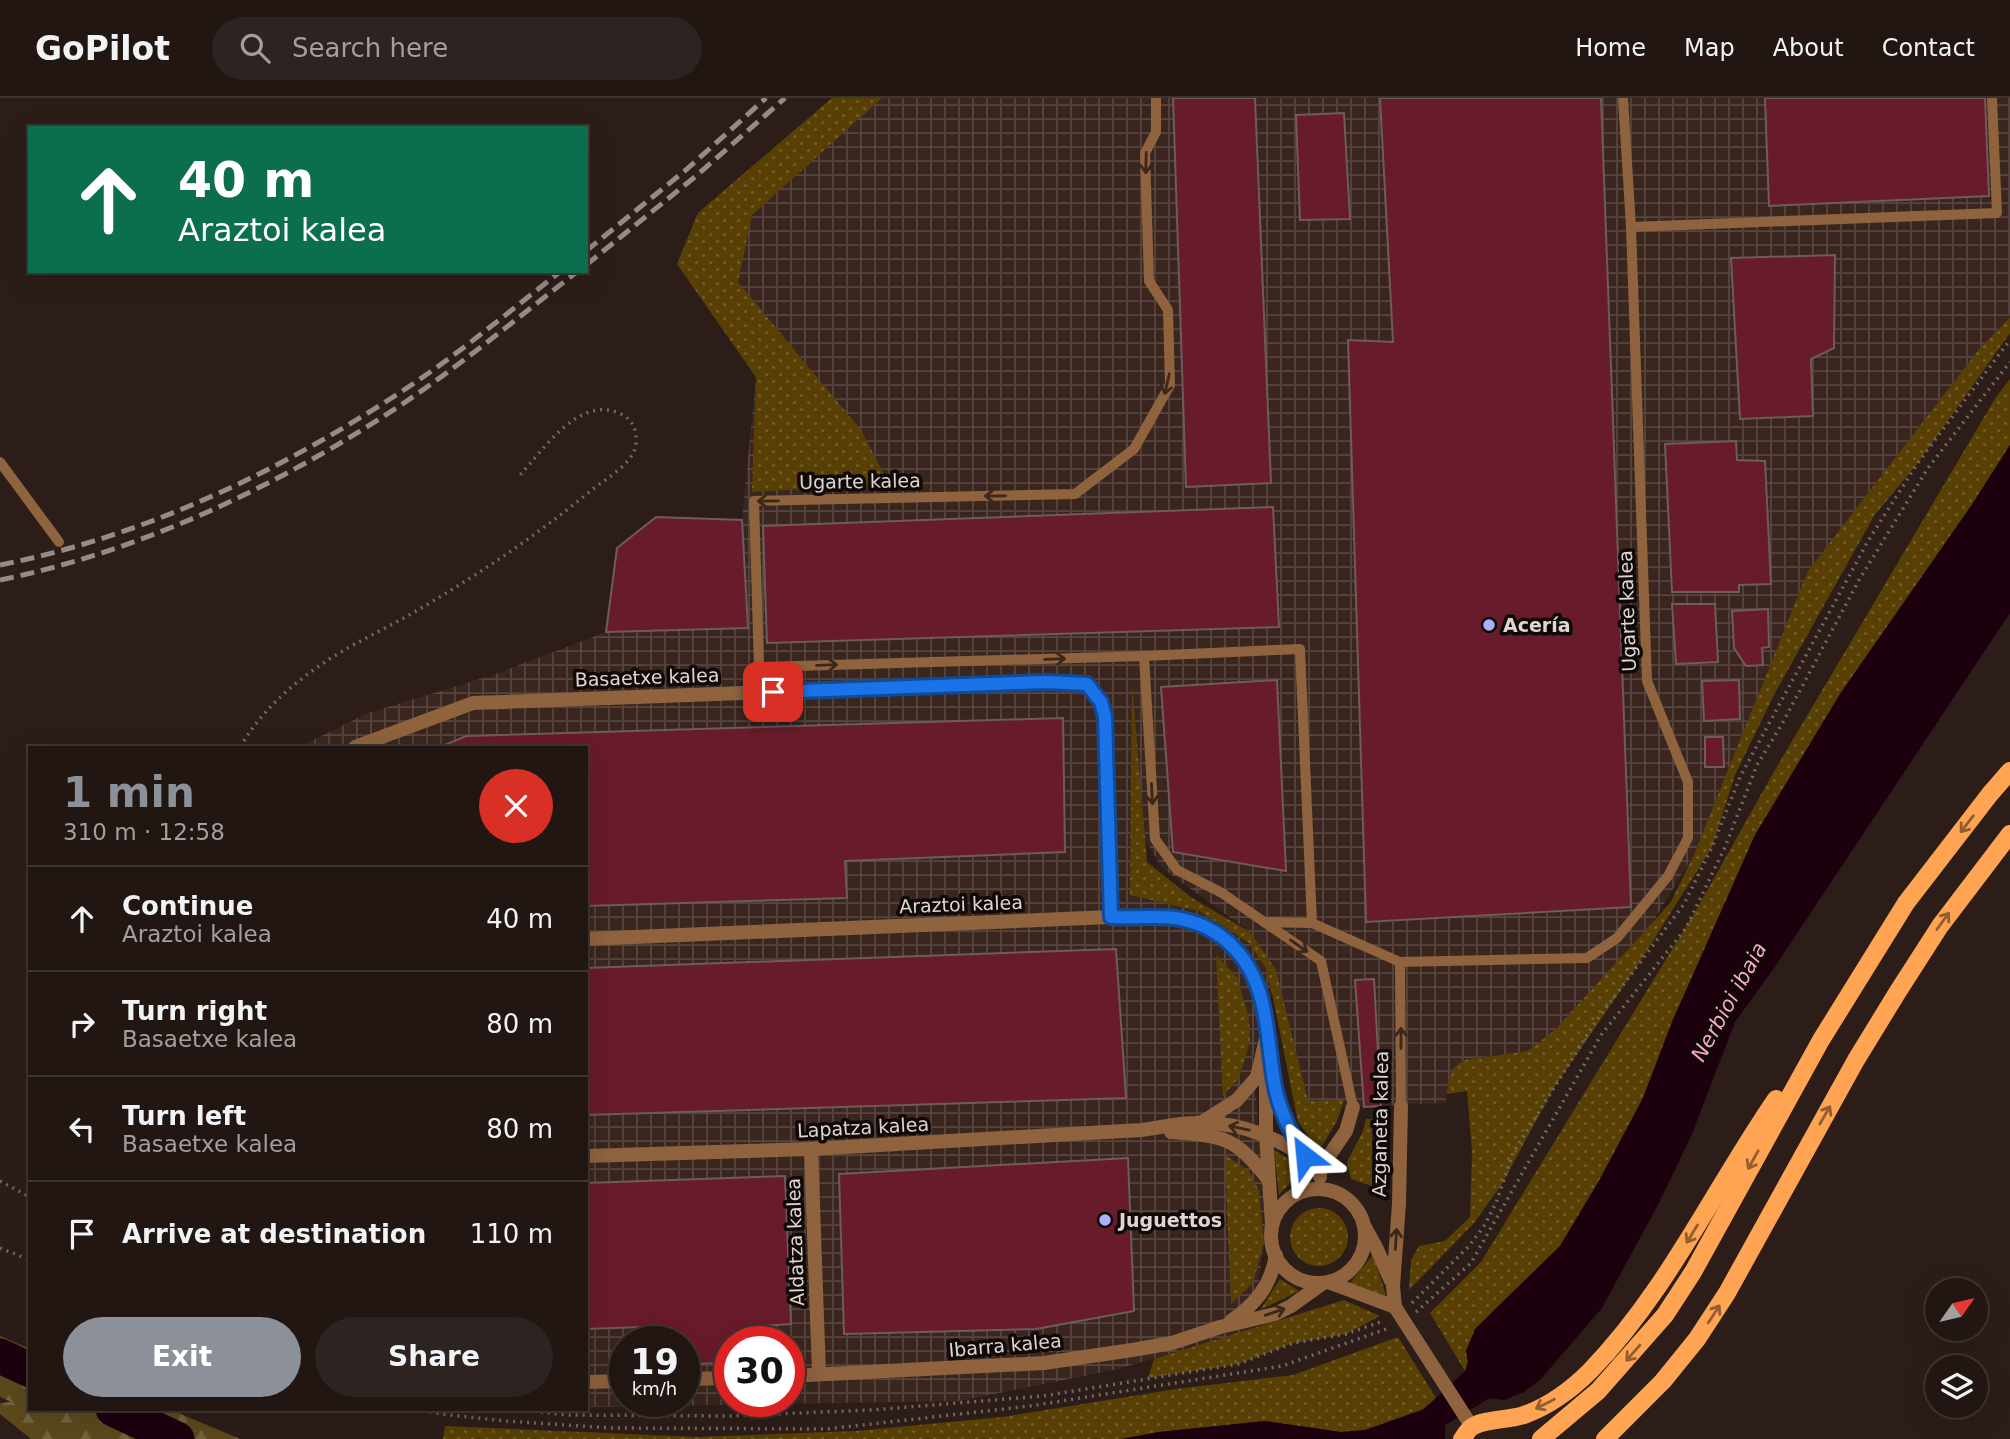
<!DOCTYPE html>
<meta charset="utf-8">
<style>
:root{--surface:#211612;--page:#2d2320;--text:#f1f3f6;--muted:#a29f9f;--line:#3e3532;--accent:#8c9099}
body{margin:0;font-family:"DejaVu Sans",sans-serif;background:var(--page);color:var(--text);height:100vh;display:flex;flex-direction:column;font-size:26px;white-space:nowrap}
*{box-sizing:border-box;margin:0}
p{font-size:23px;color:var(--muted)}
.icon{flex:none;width:38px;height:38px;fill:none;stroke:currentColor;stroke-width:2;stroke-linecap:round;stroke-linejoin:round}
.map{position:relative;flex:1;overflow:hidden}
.drawer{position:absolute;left:28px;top:648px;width:560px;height:665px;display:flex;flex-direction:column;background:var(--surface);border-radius:0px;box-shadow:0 7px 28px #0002,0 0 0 2px var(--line)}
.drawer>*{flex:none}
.guide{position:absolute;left:28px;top:28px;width:560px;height:147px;border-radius:0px;box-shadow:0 7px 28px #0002,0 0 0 2px var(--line);background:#0b6e4f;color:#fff;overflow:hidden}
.needle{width:46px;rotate:56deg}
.controls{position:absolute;left:1925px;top:1180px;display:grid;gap:14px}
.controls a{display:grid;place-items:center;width:63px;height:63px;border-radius:50%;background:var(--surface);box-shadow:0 7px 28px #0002,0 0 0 2px var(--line);font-size:35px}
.speed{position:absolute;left:609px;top:1228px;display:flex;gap:14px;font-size:35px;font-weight:700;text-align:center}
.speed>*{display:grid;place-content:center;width:91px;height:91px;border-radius:50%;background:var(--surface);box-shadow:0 7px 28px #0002,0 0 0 2px var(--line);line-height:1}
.speed small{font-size:18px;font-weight:400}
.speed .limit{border:10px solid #d22;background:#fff;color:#111}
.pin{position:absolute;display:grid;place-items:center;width:60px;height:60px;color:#fff;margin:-30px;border-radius:14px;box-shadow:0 4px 10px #0006}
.me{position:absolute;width:77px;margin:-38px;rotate:331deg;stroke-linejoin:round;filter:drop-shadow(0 0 5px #0008)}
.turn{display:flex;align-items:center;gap:24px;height:147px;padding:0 35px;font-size:32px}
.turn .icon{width:91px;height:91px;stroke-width:2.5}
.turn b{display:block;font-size:49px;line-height:60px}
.round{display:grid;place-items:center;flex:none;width:74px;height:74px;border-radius:37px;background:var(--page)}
.headline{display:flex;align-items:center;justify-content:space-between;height:119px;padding:0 35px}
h1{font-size:42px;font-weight:700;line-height:52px;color:var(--accent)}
.primary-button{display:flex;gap:14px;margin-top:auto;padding:14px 35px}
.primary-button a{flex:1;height:80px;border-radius:42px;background:var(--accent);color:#fff;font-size:28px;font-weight:700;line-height:80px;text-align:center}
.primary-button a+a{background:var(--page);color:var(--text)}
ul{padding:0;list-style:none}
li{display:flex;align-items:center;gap:21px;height:105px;padding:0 35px;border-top:2px solid var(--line)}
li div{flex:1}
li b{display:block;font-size:26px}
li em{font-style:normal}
header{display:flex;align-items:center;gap:42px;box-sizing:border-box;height:98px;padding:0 35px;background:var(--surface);border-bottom:2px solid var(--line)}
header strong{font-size:33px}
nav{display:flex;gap:38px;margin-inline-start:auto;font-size:24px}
.search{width:490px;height:63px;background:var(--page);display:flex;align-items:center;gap:18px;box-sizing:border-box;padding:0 24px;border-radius:38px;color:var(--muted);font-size:26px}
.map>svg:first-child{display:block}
</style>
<header>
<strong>GoPilot</strong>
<div class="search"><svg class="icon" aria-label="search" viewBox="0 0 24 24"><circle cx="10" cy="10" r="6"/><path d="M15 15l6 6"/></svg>Search here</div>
<nav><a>Home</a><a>Map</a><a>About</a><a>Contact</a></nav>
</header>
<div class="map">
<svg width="2010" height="1341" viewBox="0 0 2010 1341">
<defs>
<pattern id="industrial-grid" width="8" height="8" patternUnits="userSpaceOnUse" patternTransform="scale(1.75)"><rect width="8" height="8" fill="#3a261f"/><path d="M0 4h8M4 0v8" fill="none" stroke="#56453f"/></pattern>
<pattern id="grass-dots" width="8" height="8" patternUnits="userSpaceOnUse" patternTransform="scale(1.75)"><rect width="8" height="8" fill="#584005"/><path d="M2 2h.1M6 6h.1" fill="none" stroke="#705b29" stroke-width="1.8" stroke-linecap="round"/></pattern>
<pattern id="forest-firs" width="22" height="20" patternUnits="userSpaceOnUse" patternTransform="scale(1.75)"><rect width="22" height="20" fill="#5c481d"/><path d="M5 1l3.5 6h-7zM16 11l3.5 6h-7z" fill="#73623d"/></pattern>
</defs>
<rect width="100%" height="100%" fill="#2c1d18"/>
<path fill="url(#industrial-grid)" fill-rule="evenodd" d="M832,0H2010V217L1978,253L1808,473L1695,754L1650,829L1557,931L1528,953L1464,962L1448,983L1446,1005L1353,1009L1298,1014L1284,903L1250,834L1162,770L1145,741L1132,596L1130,796L1199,813L1249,845L1265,869L1272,895L1253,959L1266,1130L1252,1232L1114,1272L959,1303L586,1309V649H299L368,615L490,578L606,534L617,450L656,419L742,421L756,279L677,166L698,115ZM625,1244H684V1304H625ZM730,1244H789V1304H730Z"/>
<g fill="url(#grass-dots)">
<polygon points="832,0 882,0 752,117 738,184 861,332 889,386 752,394 756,279 677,166 698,115"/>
<polygon points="2010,219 2010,235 1917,366 1874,418 1776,593 1735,677 1712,749 1636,870 1555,988 1502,1086 1474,1125 1409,1192 1411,1162 1419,1148 1445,1143 1470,1119 1472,1053 1467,993 1447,996 1448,983 1454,970 1464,962 1528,953 1556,931 1671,804 1695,754 1808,473 1980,250"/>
<polygon points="2010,281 2010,347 1971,408 1840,596 1755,737 1672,924 1643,1000 1600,1081 1560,1148 1493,1213 1466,1253 1468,1264 1465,1273 1430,1215 1481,1164 1695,814 1772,677 1996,299"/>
<polygon points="1132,585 1147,764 1192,800 1250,834 1276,872 1308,1003 1344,1002 1337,1023 1319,1053 1298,1024 1272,895 1265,869 1249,845 1199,813 1130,797"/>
<polygon points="1216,857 1237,879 1249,920 1250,943 1239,980 1223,998"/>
<polygon points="1366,1021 1372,1021 1372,1088 1351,1081 1347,1064 1363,1033"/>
<polygon points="1274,1052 1304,1070 1279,1097"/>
<polygon points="1225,1057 1249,1073 1259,1093 1264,1145 1253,1185 1231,1206"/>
<circle cx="1319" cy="1139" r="29"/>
<polygon points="1373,1157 1388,1203 1350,1185"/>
<polygon points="1280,1181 1299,1193 1260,1212"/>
<polygon points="1344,1202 1380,1218 1346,1236 1293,1245 1238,1266 1148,1280 1154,1261"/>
<polygon points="1398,1239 1436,1300 1423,1311 1365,1332 1341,1334 1265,1323 1159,1334 1121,1341 443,1341 445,1328 697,1339 856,1333 1002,1319 1176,1291 1293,1277"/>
</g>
<polygon fill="url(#forest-firs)" points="0,1238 30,1251 30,1311 169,1311 240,1341 31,1341 0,1316 0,1305 11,1304 0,1299"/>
<polygon fill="#1c000e" points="2010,347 2010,515 1772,873 1735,924 1692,1036 1659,1105 1602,1210 1540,1282 1524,1294 1504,1302 1490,1300 1445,1327 1445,1341 1121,1341 1159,1334 1265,1323 1341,1334 1365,1332 1423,1312 1465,1273 1468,1264 1466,1253 1475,1231 1560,1148 1600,1081 1643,1000 1672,924 1755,737 1840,596 1971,408"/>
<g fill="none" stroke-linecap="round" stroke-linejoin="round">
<g stroke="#1c000e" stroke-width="35">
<polyline points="0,1258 30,1272"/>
<polyline points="113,1311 177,1341"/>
</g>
</g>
<g fill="#681b2a" stroke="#6e5b5c" stroke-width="2">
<polygon points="1173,0 1255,0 1271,385 1186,389"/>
<polygon points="1380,0 1601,0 1631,809 1366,824 1348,242 1393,244"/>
<polygon points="1765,0 1985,0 1989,98 1769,108"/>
<polygon points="1344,15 1350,121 1300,122 1296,17"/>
<polygon points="1835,157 1834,250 1811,261 1813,318 1740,321 1731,160"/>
<polygon points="1736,343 1737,362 1765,363 1771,486 1739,487 1739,494 1672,494 1665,346"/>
<polygon points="1273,409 1279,529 767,545 763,428"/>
<polygon points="656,419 742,422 748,530 606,534 617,450"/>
<polygon points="1672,506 1715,506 1718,564 1676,566"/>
<polygon points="1768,511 1769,549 1762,550 1763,567 1746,568 1734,550 1732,513"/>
<polygon points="1277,582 1286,773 1173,754 1161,589"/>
<polygon points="1739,582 1740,621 1704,623 1702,583"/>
<polygon points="1063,620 1065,754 845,763 847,800 586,808 586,649 440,649 466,638"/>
<polygon points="1705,639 1723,639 1724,669 1705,669"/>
<polygon points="1116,851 1126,1000 586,1017 586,870"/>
<polygon points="1374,881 1381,1008 1364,1009 1355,882"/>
<polygon points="1128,1060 1134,1213 1036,1231 844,1236 839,1076"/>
<polygon points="785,1078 791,1226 748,1229 748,1244 730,1244 730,1264 684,1267 684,1244 644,1244 642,1229 586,1231 586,1085"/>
</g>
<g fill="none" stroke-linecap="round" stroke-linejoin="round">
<g stroke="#756763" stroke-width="3.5" stroke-dasharray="2 5" stroke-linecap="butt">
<path d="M240,649C258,619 280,597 308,576C342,550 382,533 418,512C481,475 537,437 593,391C607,380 634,365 636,346C637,332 633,322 621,316C580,296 544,351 520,377"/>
<polyline points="0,1083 30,1099"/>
<polyline points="0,1150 30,1162"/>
<polyline points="1412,1205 1469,1148 1484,1128 1496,1105 1513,1055 1596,923 1684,806 1712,749 1740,679 1868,443 1917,366 2010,242"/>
<polyline points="1416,1214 1471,1165 1601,937 1686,830 1725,749 1757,667 1782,626 1859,482 1928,370 2010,264"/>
<polyline points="416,1311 442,1316 506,1323 610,1330 827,1331 1030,1308 1282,1268 1389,1230"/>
<polyline points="513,1311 568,1317 727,1318 872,1312 1043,1298 1238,1266 1293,1245 1346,1236 1383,1223"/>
</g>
<g stroke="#8e633e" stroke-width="10">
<polyline points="1156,0 1156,34 1145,55 1149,183 1168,212 1170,287 1134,351 1075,396 754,403 759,569 1144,558 1155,741 1177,772 1222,795 1321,863 1353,1009"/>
<polyline points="1631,129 1997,115 1992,0"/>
<polyline points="0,364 59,444"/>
<polyline points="1144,558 1300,551 1312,825"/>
<polyline points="1264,824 1312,825 1400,864 1587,860 1617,840 1668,778 1688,740 1688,684 1647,583 1631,129 1623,0"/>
<polyline points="1400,864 1401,1008"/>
</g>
<g stroke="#8e633e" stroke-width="14">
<polyline points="355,649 473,605 1046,584 1088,586 1101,604 1105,619 1111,819"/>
<path d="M586,841L1111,819C1137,820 1165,817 1191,824C1269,843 1263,926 1275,989C1280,1014 1291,1036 1305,1058"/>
<polyline points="1266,968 1266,1038 1272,1126"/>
<polyline points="1401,1008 1399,1106 1393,1188 1395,1209 1472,1329"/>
<polyline points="1201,1025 1237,1002 1257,979 1266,940"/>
<path d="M1171,1034C1223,1038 1234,1038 1268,1081"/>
<polyline points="811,1051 819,1276"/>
<path d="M586,1058L811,1051L1141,1032C1159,1030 1177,1025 1195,1025C1241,1023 1286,1042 1320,1071"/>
<polyline points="1320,1079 1320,1071 1346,1033 1353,1009"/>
<circle cx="1318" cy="1138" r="47"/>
<polyline points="1365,1129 1376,1149 1391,1183"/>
<polyline points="1328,1184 1395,1209"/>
<path d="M1231,1223C1256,1206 1271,1187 1276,1157"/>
<polyline points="789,1278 1044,1265 1132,1252 1172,1245 1220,1229 1275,1216 1291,1208 1323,1185"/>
<polyline points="684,1281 730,1280"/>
<polyline points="586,1284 625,1283"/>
</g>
<g stroke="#fea452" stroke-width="18">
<path d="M1462,1341C1465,1338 1468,1331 1472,1329C1484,1321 1510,1322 1524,1317C1549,1308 1572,1291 1590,1273C1667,1194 1714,1091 1776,1001"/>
<polyline points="1541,1341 1598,1293 1665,1217 1693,1174 1821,942 1906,805 1990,696 2010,673"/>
<polyline points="1605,1341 1663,1283 1697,1241 1727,1195 1856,962 1897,895 1940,828 2010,736"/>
</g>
<g stroke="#968a86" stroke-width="5" stroke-dasharray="14 7" stroke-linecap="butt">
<polyline points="586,153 687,71 766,0"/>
<polyline points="586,167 696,78 785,0"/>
<path d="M0,467C140,439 270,378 390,301C450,263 505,217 561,173"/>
<path d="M0,482C142,453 280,387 401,307C462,266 520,218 578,173"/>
</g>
</g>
<defs><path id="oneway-shaft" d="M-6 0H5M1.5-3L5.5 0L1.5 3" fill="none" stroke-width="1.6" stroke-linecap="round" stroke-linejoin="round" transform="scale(1.75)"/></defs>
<g stroke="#3b281a">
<use href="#oneway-shaft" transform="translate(1146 65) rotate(91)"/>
<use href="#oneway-shaft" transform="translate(1167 286) rotate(103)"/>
<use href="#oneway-shaft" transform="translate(995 398) rotate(179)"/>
<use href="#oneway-shaft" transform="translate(768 403) rotate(179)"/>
<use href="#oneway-shaft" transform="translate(1055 561) rotate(-2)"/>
<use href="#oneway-shaft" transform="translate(827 567) rotate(-2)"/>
<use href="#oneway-shaft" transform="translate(1152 696) rotate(87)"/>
<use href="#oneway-shaft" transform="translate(1299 848) rotate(35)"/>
<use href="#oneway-shaft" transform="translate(1401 940) rotate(-90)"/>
<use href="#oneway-shaft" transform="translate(1239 1030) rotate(-168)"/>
<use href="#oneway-shaft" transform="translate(1396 1141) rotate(-86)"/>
<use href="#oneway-shaft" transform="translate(1275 1214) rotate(-19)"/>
</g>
<g stroke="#925e30">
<use href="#oneway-shaft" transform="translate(1967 726) rotate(128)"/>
<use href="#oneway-shaft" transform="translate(1943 823) rotate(-54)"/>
<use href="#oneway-shaft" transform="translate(1825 1017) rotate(-60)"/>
<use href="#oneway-shaft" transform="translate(1753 1062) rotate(119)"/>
<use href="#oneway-shaft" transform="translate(1692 1136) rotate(121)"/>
<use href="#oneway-shaft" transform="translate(1714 1216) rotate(-57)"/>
<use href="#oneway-shaft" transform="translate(1633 1255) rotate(131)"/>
<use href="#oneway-shaft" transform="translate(1545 1306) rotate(153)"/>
</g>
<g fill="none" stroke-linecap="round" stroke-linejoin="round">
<defs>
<path id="route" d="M773,594L1046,584L1087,586L1101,604L1105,619L1111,819C1132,820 1154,818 1175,820C1196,823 1213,831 1228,844C1271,883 1265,937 1275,989C1280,1014 1291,1036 1305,1058"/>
</defs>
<use href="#route" stroke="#114b97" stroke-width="18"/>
<use href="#route" stroke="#1a73e8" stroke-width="12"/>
</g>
<g fill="#aab0fb" stroke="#0f0907" stroke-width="2.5">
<circle cx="1489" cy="527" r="7"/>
<circle cx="1105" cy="1122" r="7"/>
</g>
<g text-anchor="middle" stroke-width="7" stroke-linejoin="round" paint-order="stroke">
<g font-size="19" fill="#e0d5d2" stroke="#0f0907">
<text transform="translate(860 383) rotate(-1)" y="7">Ugarte kalea</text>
<text transform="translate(1627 513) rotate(-92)" y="7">Ugarte kalea</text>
<text transform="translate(647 579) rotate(-2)" y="7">Basaetxe kalea</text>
<text transform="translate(961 806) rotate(-2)" y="7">Araztoi kalea</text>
<text transform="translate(1380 1026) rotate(-89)" y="7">Azganeta kalea</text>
<text transform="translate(863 1029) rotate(-3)" y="7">Lapatza kalea</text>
<text transform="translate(795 1144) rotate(-92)" y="7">Aldatza kalea</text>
<text transform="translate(1005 1247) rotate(-5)" y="7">Ibarra kalea</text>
</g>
<g font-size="19" font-weight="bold" fill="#e0d5d2" stroke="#0f0907" text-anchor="start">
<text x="1503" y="534">Acería</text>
<text x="1119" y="1129">Juguettos</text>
</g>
<g font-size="21" font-style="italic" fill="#faa5cd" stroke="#0f0907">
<text transform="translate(1729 904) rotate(-61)" y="7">Nerbioi ibaia</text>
</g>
</g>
</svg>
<div class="controls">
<a><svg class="needle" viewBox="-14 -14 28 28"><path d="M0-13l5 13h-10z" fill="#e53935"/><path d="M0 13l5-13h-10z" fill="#a29f9f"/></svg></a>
<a><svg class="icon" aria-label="layers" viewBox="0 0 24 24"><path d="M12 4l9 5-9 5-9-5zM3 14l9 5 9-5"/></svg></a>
</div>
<div class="speed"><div>19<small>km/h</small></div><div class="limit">30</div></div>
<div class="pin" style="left:773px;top:594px;background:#d93025"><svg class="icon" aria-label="arrive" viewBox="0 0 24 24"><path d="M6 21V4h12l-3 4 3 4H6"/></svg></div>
<svg class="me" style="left:1305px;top:1058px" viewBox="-20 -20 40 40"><path d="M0-17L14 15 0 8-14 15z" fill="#1a73e8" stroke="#fff" stroke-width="4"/></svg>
<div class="guide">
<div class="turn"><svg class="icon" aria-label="ahead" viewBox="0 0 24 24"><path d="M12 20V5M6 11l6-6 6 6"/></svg><div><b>40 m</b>Araztoi kalea</div></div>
</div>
<section class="drawer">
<div class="headline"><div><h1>1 min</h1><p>310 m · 12:58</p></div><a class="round" style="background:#d93025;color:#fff"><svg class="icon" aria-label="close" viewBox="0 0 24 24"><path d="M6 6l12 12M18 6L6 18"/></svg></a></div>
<ul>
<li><svg class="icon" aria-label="ahead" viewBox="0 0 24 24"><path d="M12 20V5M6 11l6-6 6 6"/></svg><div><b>Continue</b><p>Araztoi kalea</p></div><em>40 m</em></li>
<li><svg class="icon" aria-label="right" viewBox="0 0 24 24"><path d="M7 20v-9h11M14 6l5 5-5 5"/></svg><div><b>Turn right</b><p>Basaetxe kalea</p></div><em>80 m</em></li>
<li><svg class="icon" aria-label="left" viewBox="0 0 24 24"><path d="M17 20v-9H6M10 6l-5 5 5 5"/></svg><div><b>Turn left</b><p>Basaetxe kalea</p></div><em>80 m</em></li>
<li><svg class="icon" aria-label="arrive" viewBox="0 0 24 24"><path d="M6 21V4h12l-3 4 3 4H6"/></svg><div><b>Arrive at destination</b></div><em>110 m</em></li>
</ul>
<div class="primary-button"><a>Exit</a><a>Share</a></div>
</section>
</div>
